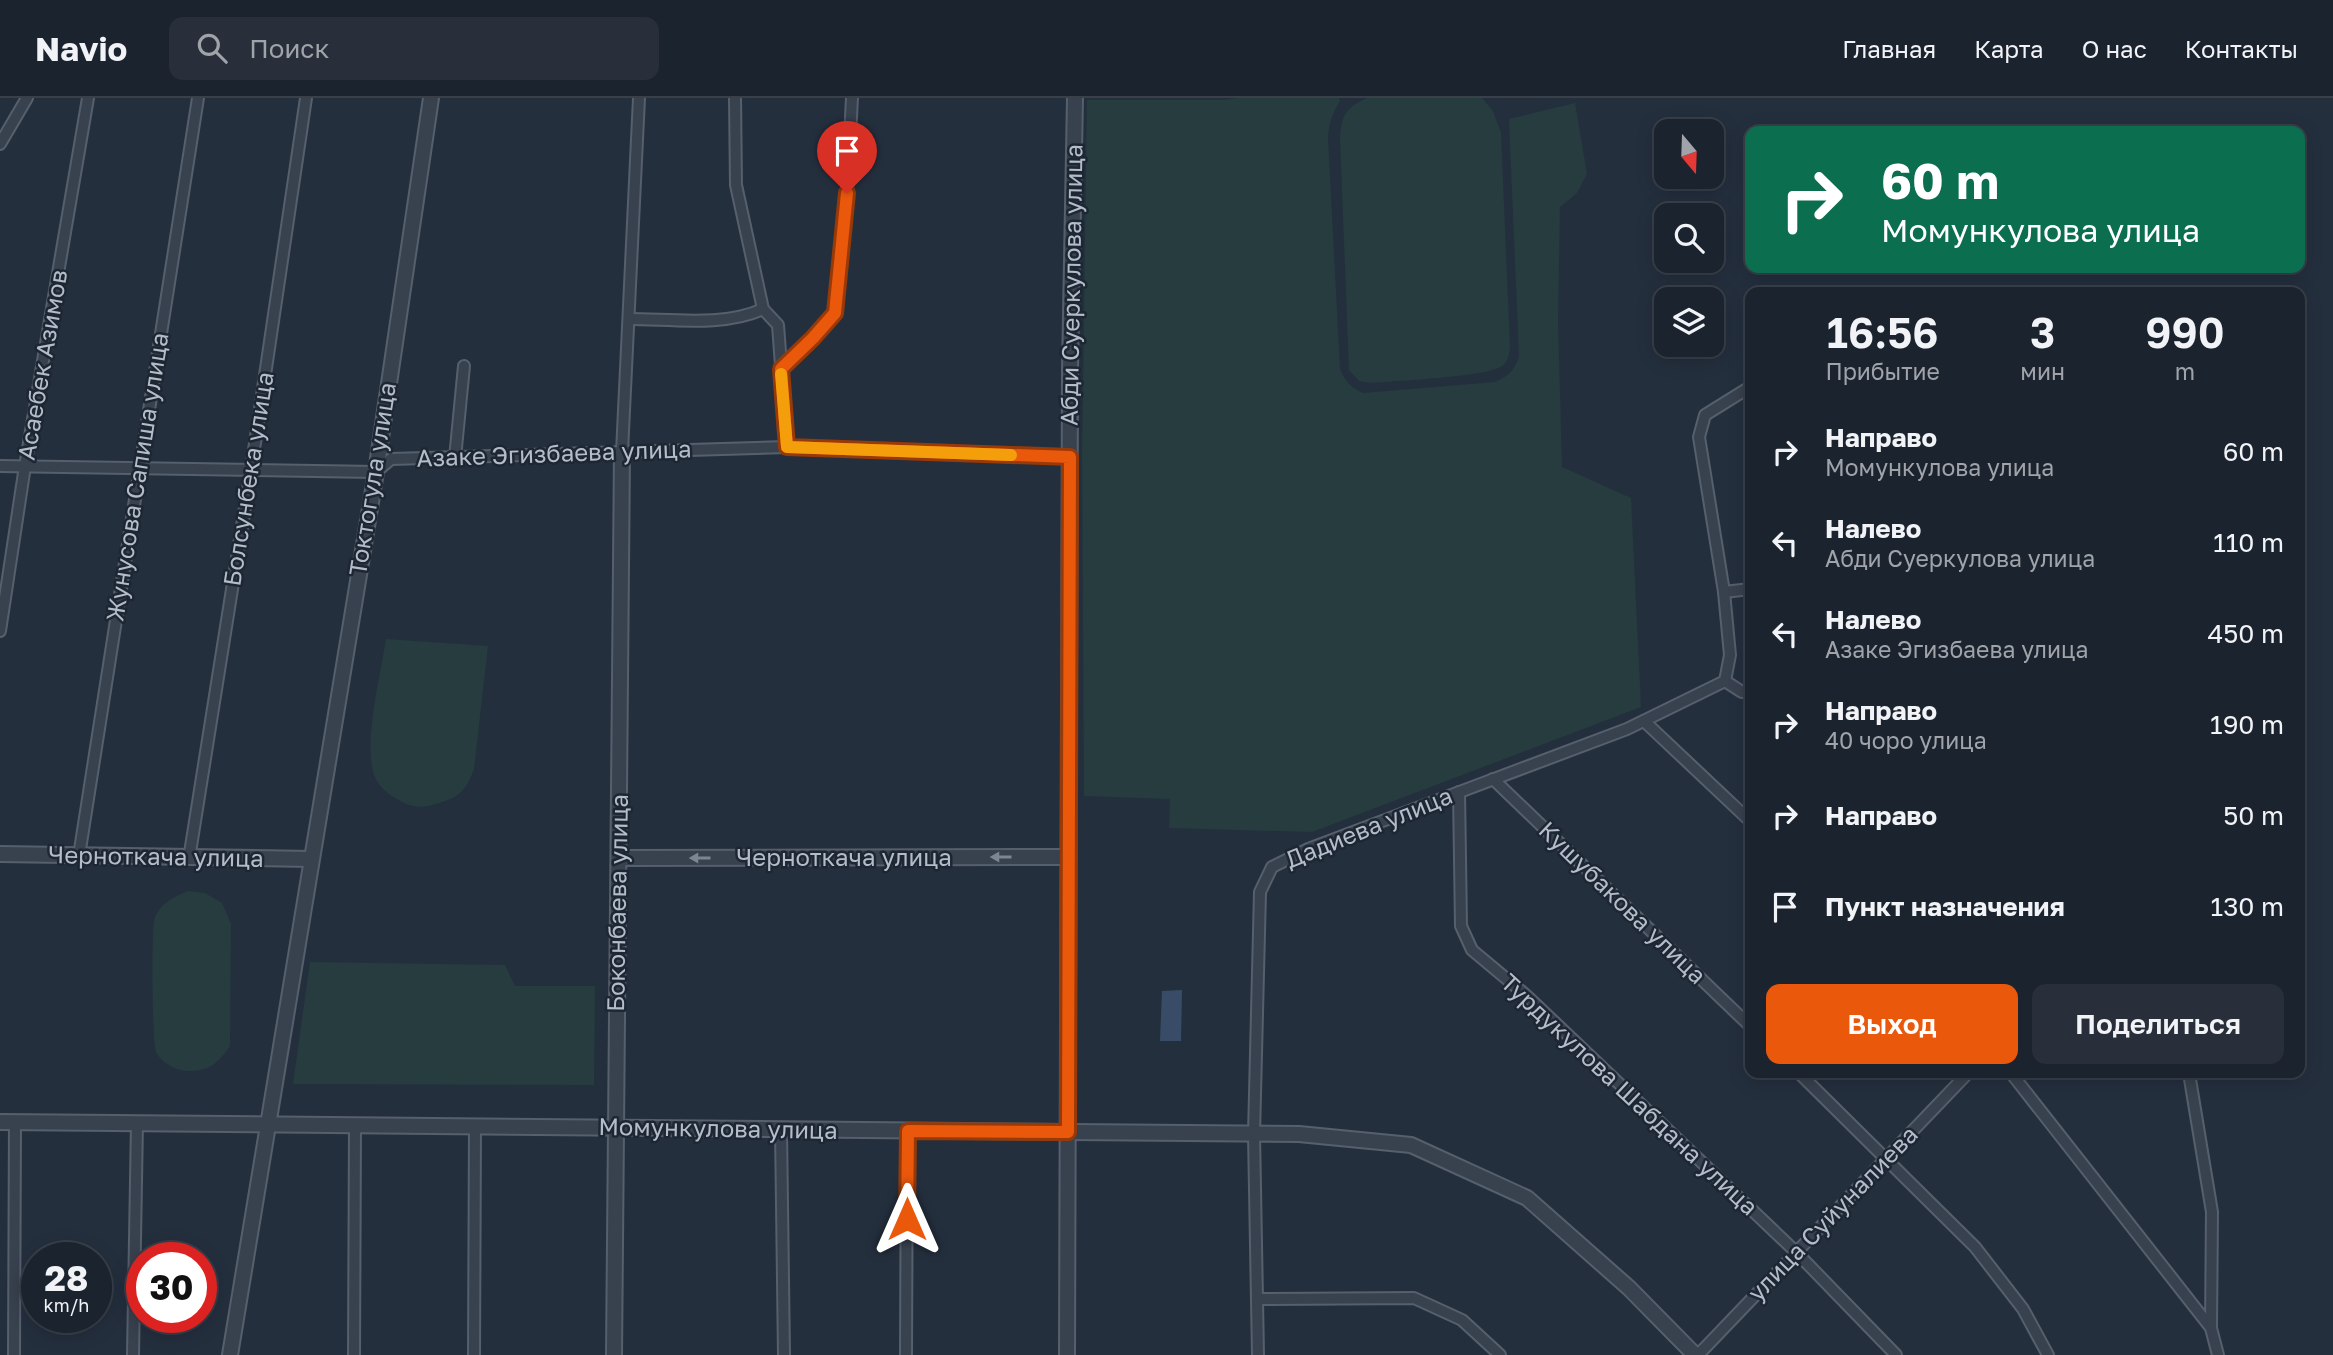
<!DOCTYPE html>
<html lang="ru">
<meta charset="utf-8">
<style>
:root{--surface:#1b232e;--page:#282f3a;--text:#f1f3f6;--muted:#a0a4aa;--line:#39404a;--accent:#ea580c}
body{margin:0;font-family:"Golos Text",sans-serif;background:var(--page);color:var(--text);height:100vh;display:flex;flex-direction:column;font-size:26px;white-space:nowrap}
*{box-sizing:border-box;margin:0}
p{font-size:23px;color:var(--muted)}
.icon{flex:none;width:38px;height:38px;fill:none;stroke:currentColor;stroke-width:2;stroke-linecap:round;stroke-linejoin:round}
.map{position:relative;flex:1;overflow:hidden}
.details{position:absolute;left:1745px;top:189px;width:560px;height:791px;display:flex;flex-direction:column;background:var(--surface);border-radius:14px;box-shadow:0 4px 18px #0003,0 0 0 2px var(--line)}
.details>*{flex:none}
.hud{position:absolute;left:1745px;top:28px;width:560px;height:147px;border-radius:14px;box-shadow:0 4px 18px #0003,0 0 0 2px var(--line);background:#0b6e4f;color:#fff;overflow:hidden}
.needle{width:46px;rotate:161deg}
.controls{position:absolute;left:1654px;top:21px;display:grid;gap:14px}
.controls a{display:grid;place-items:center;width:70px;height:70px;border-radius:14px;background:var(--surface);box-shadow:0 4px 18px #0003,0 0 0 2px var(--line);font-size:35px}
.speed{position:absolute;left:21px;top:1144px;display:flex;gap:14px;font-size:35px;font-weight:700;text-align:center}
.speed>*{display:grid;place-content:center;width:91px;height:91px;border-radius:50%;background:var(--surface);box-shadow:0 4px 18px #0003,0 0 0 2px var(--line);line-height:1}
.speed small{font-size:18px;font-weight:400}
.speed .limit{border:10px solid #d22;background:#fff;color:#111}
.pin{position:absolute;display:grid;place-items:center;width:60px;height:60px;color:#fff;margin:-72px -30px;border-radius:50% 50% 50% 0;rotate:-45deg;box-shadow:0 0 7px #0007}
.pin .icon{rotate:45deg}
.me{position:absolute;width:77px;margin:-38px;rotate:0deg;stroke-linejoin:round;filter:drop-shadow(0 0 5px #0008)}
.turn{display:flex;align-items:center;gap:24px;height:147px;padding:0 21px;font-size:32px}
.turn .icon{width:91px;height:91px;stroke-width:2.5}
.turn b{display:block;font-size:49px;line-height:60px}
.eta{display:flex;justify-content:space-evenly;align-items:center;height:119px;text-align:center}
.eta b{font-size:42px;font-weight:600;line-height:49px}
.button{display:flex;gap:14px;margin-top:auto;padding:14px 21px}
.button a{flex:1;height:80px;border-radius:14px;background:var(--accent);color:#fff;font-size:28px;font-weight:600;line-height:80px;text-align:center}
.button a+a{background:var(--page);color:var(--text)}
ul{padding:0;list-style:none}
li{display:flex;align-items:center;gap:21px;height:91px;padding:0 21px}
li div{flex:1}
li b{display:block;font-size:26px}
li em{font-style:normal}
header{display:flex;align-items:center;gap:42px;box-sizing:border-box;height:98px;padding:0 35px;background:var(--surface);border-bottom:2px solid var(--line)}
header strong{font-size:33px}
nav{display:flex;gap:38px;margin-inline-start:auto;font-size:24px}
.search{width:490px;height:63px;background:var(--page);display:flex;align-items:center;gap:18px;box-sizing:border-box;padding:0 24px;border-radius:14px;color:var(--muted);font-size:26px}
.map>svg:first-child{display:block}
</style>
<header>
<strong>Navio</strong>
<div class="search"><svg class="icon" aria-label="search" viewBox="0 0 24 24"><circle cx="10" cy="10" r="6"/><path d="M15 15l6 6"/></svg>Поиск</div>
<nav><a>Главная</a><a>Карта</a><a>О нас</a><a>Контакты</a></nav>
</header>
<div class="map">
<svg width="2333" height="1257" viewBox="0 0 2333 1257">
<rect width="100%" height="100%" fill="#242f3e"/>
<g fill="#263c3f">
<path d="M1238,0H1339L1340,3C1332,15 1329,26 1328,40L1340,271C1345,283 1350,289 1363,295L1495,284C1508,278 1514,273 1519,259L1509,21L1575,5L1587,76L1577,95L1560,109L1558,223L1562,369L1631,400L1641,609L1312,734L1169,730L1170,701L1084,698L1082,354L1087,2H1223Z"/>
<path d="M1367,0H1482L1493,13L1501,35L1510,249C1509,257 1508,264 1502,268C1487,279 1394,283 1370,285L1359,283L1349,272L1340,40C1342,16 1346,10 1367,0Z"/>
<path d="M386,541L488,548L474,671C465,696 457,700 432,707C419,711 408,708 397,701C388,697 378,687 375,679C362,648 381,575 386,541Z"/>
<path d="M188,793L205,795L222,805L231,826L230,948C220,963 211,972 192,973C179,974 162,966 156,954C152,943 151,829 155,819C161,805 175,798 188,793Z"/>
<polygon points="310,864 505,867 515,888 595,888 594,987 293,986"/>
</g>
<polygon fill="#394c67" points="1182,892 1181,943 1160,943 1162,893"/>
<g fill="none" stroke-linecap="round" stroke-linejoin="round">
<defs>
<g id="minor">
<polyline points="735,0 736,87 763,211 778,227 787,349"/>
<polyline points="0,46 27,0"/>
<path d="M629,221C671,221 724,229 763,211"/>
<polyline points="781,271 813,240 835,215 847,95 852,0"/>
<polyline points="622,354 639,0"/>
<polyline points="455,360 464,268"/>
<polyline points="0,368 376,374 391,361 787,349 1070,359"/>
<polyline points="1724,494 1750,491"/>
<polyline points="0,533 25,368 88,0"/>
<polyline points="1725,583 1730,557 1724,494 1699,339 1705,317 1750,289"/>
<polyline points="1725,583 1742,594 1750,594"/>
<polyline points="1644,623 1750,723"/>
<polyline points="1493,681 1750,928"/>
<polyline points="1459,694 1461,828 1472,852 1527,898 1796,1154 1896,1257"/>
<polyline points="79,758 198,0"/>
<polyline points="189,761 251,372 306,0"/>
<polyline points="1799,975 1975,1149 2023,1211 2048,1257"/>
<polyline points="2011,975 2211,1230 2218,1257"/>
<polyline points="2189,975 2212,1114 2211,1230"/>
<polyline points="781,1032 784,1257"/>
<polyline points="1257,1201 1414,1200 1462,1222 1500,1257"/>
<polyline points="14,1257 15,1024"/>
<polyline points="133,1257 137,1025"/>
<polyline points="354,1257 355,1028"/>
<polyline points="474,1257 475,1029"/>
<polyline points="906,1257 907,1033"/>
<polyline points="1258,1257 1254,1036 1260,794 1272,769 1308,751 1627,631 1725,583"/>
<polyline points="1698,1257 1968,975"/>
</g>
<g id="tertiary">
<polyline points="0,756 311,761"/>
<polyline points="619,760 1069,759"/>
<polyline points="0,1024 1299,1036 1411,1047 1527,1100 1629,1190 1695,1257"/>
<polyline points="230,1257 376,374 431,0"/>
<polyline points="614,1257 622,354"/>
<polyline points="1067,1257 1070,271 1075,0"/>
</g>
</defs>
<use href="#minor" stroke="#565f6c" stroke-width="14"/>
<use href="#tertiary" stroke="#565f6c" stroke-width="18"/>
<use href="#minor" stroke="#38414e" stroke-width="10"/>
<use href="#tertiary" stroke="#38414e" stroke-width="14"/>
</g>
<defs><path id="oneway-solid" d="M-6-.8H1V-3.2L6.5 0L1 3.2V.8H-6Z" transform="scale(1.75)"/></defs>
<g fill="#7c8592">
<use href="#oneway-solid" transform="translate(1001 759) rotate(180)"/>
<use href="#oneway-solid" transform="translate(700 760) rotate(180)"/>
</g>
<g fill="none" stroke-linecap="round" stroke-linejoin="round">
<defs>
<polyline id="route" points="847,95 835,215 813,240 781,271 787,349 1070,359 1068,1034 908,1033 907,1121"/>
</defs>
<use href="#route" stroke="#983908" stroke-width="18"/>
<use href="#route" stroke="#ea580c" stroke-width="12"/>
<polyline stroke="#f59e0b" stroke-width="12" points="781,276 787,349 1011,357"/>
</g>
<g text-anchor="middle" stroke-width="5" stroke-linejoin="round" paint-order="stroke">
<g font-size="24" fill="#b4bcc9" stroke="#1d2633">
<text transform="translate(1072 187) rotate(-89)" y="8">Абди Суеркулова улица</text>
<text transform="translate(43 267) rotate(-80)" y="8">Асаебек Азимов</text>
<text transform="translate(554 356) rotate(-2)" y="8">Азаке Эгизбаева улица</text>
<text transform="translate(138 379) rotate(-81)" y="8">Жунусова Сапиша улица</text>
<text transform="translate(249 381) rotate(-81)" y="8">Болсунбека улица</text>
<text transform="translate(373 381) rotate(-81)" y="8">Токтогула улица</text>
<text transform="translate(1369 730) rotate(-22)" y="8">Дадиева улица</text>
<text transform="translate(156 759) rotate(1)" y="8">Черноткача улица</text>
<text x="844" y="768">Черноткача улица</text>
<text transform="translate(618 805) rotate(-89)" y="8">Боконбаева улица</text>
<text transform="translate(1622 805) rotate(44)" y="8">Кушубакова улица</text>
<text transform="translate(1629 997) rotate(43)" y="8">Турдукулова Шабдана улица</text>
<text transform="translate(718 1031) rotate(1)" y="8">Момункулова улица</text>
<text transform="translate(1833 1116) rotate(-46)" y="8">улица Суйуналиева</text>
</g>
</g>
</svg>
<div class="controls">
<a><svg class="needle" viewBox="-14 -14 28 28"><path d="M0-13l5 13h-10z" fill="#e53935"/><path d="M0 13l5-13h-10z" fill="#a0a4aa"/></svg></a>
<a><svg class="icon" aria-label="search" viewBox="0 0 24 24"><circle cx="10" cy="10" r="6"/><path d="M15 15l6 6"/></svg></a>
<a><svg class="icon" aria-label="layers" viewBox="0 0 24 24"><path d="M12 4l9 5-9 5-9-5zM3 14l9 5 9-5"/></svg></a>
</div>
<div class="speed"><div>28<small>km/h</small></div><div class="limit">30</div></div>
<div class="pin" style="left:847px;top:95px;background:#d93025"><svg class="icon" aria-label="arrive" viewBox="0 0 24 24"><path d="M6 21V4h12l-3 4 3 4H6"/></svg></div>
<svg class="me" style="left:907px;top:1121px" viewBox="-20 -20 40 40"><path d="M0-17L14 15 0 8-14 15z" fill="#ea580c" stroke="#fff" stroke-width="4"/></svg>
<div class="hud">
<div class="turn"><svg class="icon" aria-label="right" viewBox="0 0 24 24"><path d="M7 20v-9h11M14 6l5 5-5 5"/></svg><div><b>60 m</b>Момункулова улица</div></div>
</div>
<section class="details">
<div class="eta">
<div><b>16:56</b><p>Прибытие</p></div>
<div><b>3</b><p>мин</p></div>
<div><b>990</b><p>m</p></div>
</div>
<ul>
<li><svg class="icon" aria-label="right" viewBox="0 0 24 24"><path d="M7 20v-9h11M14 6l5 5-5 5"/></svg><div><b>Направо</b><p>Момункулова улица</p></div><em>60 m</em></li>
<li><svg class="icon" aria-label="left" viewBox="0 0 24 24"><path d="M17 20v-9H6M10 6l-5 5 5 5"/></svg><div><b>Налево</b><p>Абди Суеркулова улица</p></div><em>110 m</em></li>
<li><svg class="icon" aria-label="left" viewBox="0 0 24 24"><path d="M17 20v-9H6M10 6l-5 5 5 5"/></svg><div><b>Налево</b><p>Азаке Эгизбаева улица</p></div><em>450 m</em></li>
<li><svg class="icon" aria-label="right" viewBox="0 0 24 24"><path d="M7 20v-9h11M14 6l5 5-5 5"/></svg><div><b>Направо</b><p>40 чоро улица</p></div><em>190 m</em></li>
<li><svg class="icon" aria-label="right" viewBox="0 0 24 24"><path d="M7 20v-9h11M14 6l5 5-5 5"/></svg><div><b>Направо</b></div><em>50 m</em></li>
<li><svg class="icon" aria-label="arrive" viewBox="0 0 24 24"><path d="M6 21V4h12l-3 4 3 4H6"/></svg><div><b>Пункт назначения</b></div><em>130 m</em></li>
</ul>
<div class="button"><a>Выход</a><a>Поделиться</a></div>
</section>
</div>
